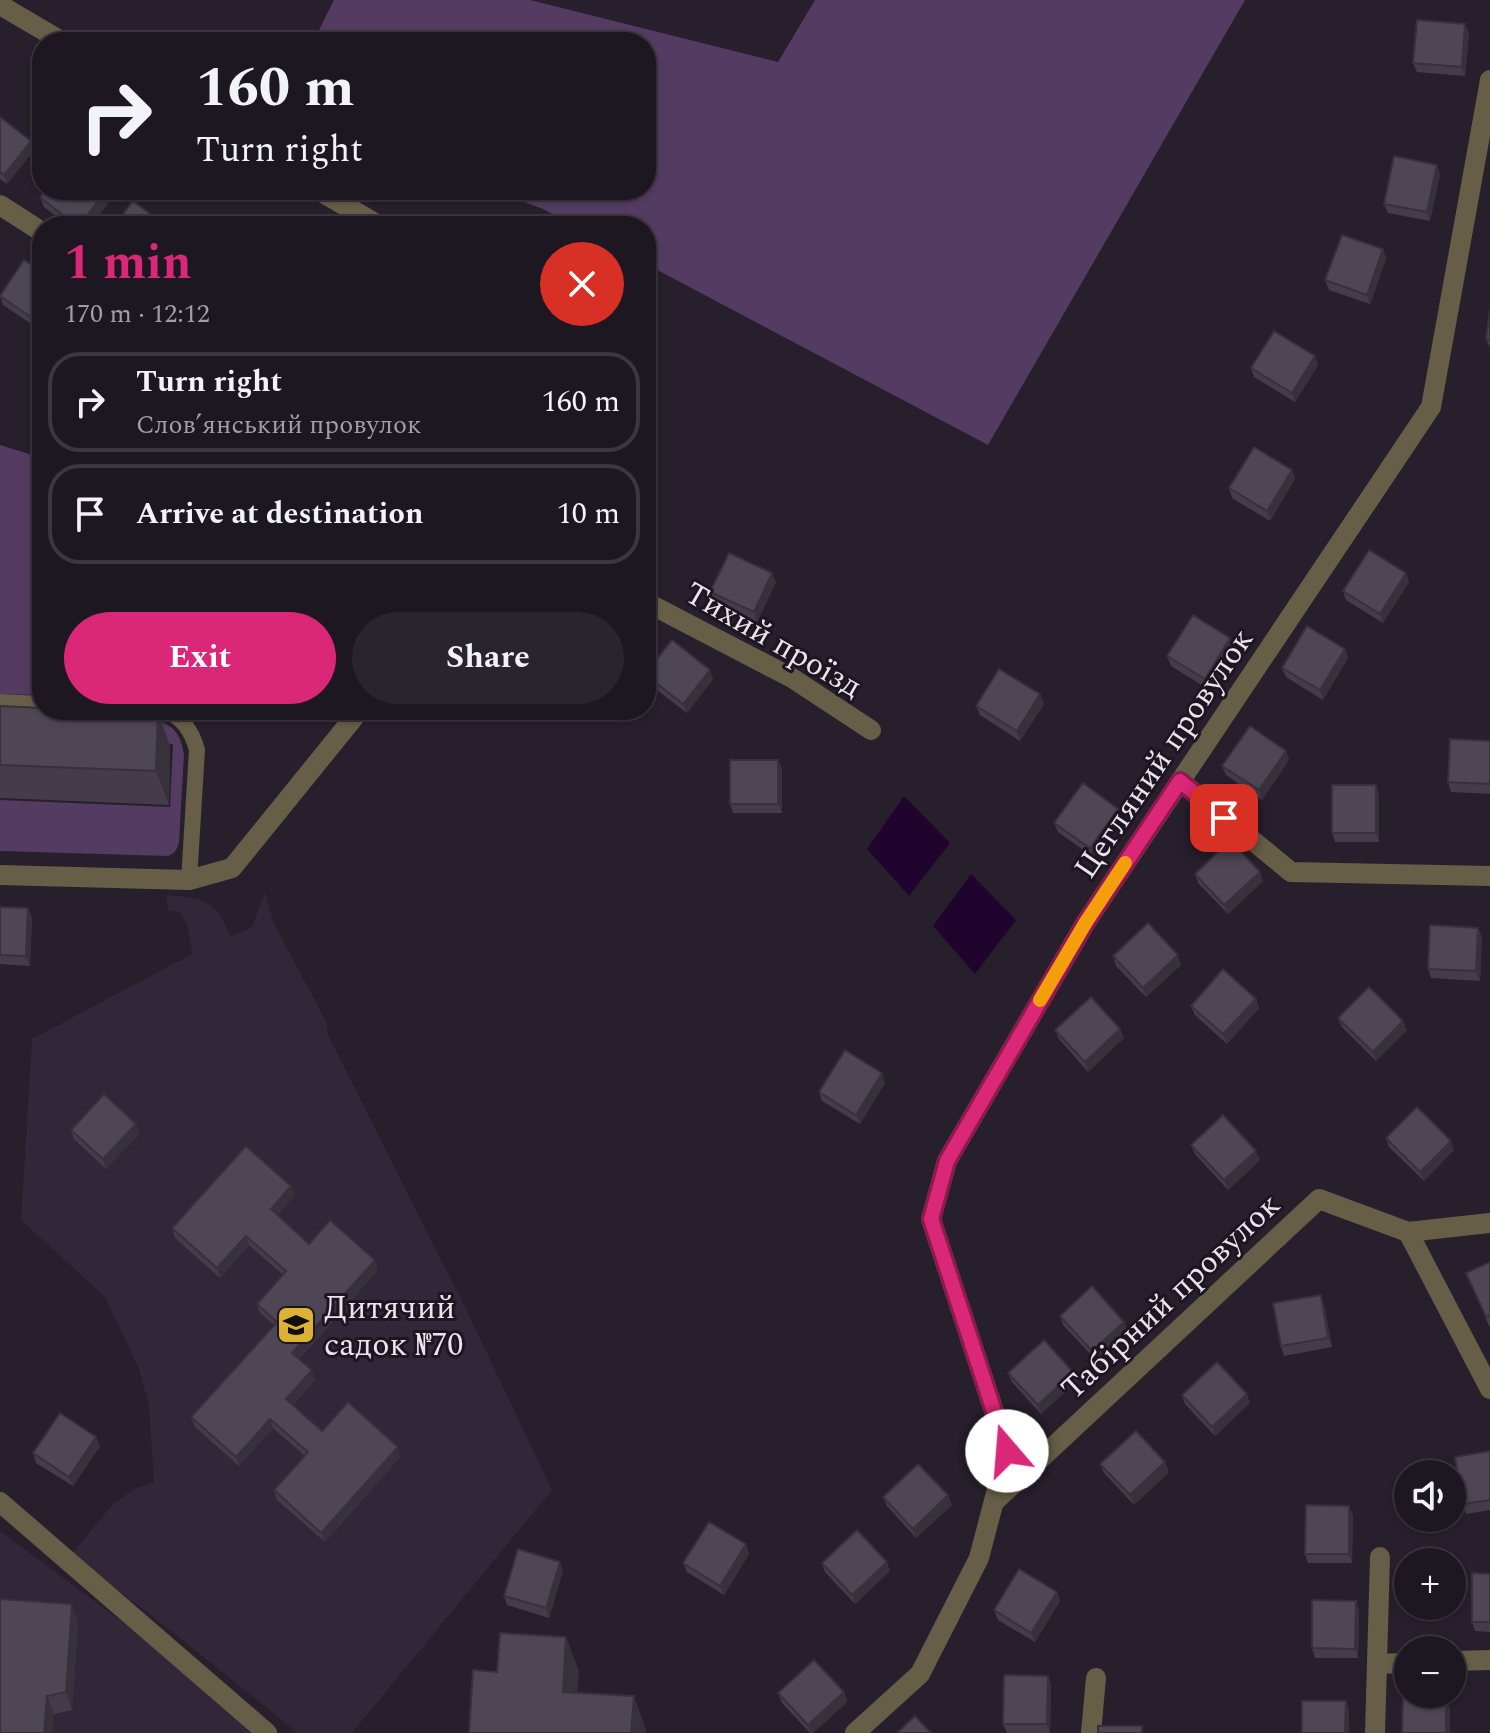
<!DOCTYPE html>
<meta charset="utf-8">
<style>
:root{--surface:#1d1721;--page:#2a242e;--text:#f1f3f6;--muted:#a09fa5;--line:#3b363f;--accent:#db2777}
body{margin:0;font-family:Spectral,serif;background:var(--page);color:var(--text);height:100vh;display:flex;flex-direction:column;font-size:30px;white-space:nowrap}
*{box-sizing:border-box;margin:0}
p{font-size:26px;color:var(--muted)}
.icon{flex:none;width:44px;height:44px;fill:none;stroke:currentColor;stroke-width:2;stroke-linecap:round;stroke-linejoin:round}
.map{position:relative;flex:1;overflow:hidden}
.sheet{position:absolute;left:32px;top:216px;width:624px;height:504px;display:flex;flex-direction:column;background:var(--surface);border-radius:32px;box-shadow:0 2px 6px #0004,0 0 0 2px var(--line)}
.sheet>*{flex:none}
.banner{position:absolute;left:32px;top:32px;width:624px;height:168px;border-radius:32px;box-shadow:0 2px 6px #0004,0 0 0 2px var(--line);background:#1d1721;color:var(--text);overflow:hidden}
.fabs{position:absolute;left:1394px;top:1460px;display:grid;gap:16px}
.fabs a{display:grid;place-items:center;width:72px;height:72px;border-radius:50%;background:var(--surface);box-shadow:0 2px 6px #0004,0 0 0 2px var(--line);font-size:40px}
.pin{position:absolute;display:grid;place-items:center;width:68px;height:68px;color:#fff;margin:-34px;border-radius:16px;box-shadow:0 4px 12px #0006}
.me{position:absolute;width:88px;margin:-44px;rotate:342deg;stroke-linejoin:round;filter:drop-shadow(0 0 6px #0008)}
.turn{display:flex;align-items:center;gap:28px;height:168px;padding:0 32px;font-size:36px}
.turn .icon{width:104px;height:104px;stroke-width:2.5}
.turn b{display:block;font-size:56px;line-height:68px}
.round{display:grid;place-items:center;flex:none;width:84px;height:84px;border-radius:42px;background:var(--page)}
.head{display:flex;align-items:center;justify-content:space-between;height:136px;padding:0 32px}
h1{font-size:48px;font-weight:700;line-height:60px;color:var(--accent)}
.action{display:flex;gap:16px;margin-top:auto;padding:16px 32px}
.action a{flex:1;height:92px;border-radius:48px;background:var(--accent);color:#fff;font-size:32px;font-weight:700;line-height:92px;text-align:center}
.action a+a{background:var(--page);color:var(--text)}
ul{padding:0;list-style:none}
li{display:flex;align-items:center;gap:24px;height:100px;margin:0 16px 12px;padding:0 16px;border:4px solid var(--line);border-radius:32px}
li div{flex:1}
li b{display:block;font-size:30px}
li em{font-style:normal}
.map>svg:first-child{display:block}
</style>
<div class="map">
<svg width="1490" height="1733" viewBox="0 0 1490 1733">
<rect width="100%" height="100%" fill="#271f2c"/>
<g fill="#322639">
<polygon points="265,892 274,924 327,1023 327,1033 467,1311 552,1490 352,1733 298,1733 145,1610 69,1557 113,1504 134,1489 154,1482 149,1406 139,1369 105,1297 21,1220 32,1039 192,954 188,927 180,912 168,911 166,895 188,897 203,901 213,907 220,915 231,937 252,927"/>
<polygon points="0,1531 190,1672 270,1733 0,1733"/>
</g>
<g fill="#533b61">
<polygon points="334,0 530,0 778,62 815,0 1245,0 988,445 646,264 646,226 574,226 543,209 493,190 646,190 646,42 313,42"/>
<polygon points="0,445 42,458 42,695 0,694"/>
<path d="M156,721C174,724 181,736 184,754L179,842C177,850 175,853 168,856L0,851V800L170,807L173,744L127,743Z"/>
</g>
<g fill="#21042e">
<polygon points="904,796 950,843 909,896 867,849"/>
<polygon points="971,874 1016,920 975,974 933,926"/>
</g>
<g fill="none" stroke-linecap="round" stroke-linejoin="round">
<g stroke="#675e47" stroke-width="16">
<polyline points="0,702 42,704"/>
<path d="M165,710C183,718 192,731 197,750L189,880"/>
</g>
<g stroke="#675e47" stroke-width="20">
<polyline points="0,5 63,42"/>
<polyline points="318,190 380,226"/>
<polyline points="0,205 42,232"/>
<polyline points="646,602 792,678 871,730"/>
<polyline points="1180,781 1291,872 1490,876"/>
<polyline points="0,875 189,880 232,868 360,710"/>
<polyline points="1408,1232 1490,1389"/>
<polyline points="0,1502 267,1733"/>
<polyline points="994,1502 1319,1199 1408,1232 1490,1223"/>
<polyline points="1452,1661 1490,1660"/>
<polyline points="1377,1664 1408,1663"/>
<polyline points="855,1733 920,1674 979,1558 1007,1451 931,1219 947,1161 1086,922 1431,407 1490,80"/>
<polyline points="1091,1733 1096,1678"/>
<polyline points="1375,1733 1380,1557"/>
</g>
</g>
<g fill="#443c49">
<polygon points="1469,33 1465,76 1417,72 1413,63"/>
<polygon points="0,117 34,150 7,184 0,179"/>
<polygon points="1440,174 1430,221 1388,213 1384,204"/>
<polygon points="105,192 109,202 90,226 69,226 44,207 40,197"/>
<polygon points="1383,249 1386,259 1370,304 1329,290 1325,280"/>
<polygon points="42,272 42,331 3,305 0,296"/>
<polygon points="1490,310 1490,348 1486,339"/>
<polygon points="1318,365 1295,402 1254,377 1251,368"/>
<polygon points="1292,470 1295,479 1270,521 1232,498 1229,488"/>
<polygon points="1406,573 1409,582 1383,623 1346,600 1343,591"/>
<polygon points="776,582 757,622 713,601 710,592"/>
<polygon points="1230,638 1234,648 1208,689 1171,666 1167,656"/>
<polygon points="1345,649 1348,658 1323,700 1286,677 1282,668"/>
<polygon points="646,673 713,679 687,713 649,684"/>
<polygon points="1044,704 1020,741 980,715 976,706"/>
<polygon points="0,706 170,746 169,805 0,798"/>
<polygon points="1490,741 1490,794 1451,792 1448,782"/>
<polygon points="1286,751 1289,760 1262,800 1226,775 1222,766"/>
<polygon points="778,760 782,770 782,813 733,813 730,804"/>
<polygon points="1379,794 1379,842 1335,842 1332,833"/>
<polygon points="1118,809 1122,818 1093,857 1058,832 1054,823"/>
<polygon points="1195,874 1263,881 1228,914 1198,883"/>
<polygon points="0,907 32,917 30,966 0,964"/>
<polygon points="1478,928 1482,937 1480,981 1431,978 1428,969"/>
<polygon points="1113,956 1181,965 1146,997 1116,966"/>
<polygon points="1256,999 1259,1008 1227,1044 1195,1015 1191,1006"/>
<polygon points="1338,1018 1407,1030 1376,1061 1342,1027"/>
<polygon points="1120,1029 1124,1038 1088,1072 1059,1039 1055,1030"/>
<polygon points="885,1083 860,1124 822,1101 819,1092"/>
<polygon points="136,1124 139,1134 106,1169 74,1139 71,1130"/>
<polygon points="1386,1138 1454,1150 1424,1181 1389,1147"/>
<polygon points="1191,1145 1260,1160 1228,1190 1195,1154"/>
<polygon points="291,1186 295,1195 277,1215 309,1244 378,1270 299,1359 312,1370 315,1380 293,1405 322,1431 401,1456 325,1542 277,1500 274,1490 305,1456 273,1428 239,1466 195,1427 191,1417 274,1325 260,1313 257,1304 283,1275 249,1245 220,1278 175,1238 172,1228"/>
<polygon points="1490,1262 1490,1326 1489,1326 1466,1273"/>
<polygon points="1324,1304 1332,1347 1284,1356 1281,1346"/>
<polygon points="1060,1316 1128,1331 1096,1360 1063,1325"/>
<polygon points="1073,1372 1077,1381 1041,1414 1012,1382 1008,1373"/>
<polygon points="1182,1395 1250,1403 1215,1436 1185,1404"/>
<polygon points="96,1437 100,1446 73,1486 36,1463 33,1453"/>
<polygon points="1490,1451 1490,1510 1466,1514 1462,1504"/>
<polygon points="1100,1464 1169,1472 1134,1505 1104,1473"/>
<polygon points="883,1497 952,1505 916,1538 887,1506"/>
<polygon points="1353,1515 1352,1563 1308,1563 1305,1554"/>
<polygon points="749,1554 724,1595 687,1572 683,1563"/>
<polygon points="822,1563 890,1571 855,1604 825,1572"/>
<polygon points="563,1571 549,1618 507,1605 504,1596"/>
<polygon points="1490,1574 1490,1632 1475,1631 1472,1622"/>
<polygon points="1057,1592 1060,1601 1035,1642 998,1620 994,1610"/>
<polygon points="1359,1610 1358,1658 1315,1658 1312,1648"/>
<polygon points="78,1622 72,1710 54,1714 0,1733"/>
<polygon points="1048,1676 1051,1685 1050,1733 1007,1733 1003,1724"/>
<polygon points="844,1692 847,1702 813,1733 810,1733 782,1703 778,1693"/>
</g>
<g fill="#37313c">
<polygon points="1465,24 1469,33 1465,76 1462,67"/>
<polygon points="31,141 34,150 7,184 4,175"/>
<polygon points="1437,165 1440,174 1430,221 1427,212"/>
<polygon points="105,192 109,202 90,226 79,226"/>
<polygon points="1383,249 1386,259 1370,304 1367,295"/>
<polygon points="1315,356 1318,365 1295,402 1292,393"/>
<polygon points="1292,470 1295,479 1270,521 1267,511"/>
<polygon points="772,573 776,582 757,622 754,612"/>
<polygon points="1406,573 1409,582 1383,623 1380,614"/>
<polygon points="1230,638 1234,648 1208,689 1205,679"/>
<polygon points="1345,649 1348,658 1323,700 1320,690"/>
<polygon points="710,670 713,679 687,713 683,704"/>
<polygon points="1040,694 1044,704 1020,741 1017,731"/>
<polygon points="158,712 170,746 169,805 156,771"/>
<polygon points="1286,751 1289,760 1262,800 1259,790"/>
<polygon points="778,760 782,770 782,813 778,804"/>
<polygon points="1376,785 1379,794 1379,842 1376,833"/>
<polygon points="1118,809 1122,818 1093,857 1090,848"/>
<polygon points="1260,872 1263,881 1228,914 1224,905"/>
<polygon points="28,908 32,917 30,966 26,956"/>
<polygon points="1478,928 1482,937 1480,981 1476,971"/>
<polygon points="1178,955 1181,965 1146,997 1143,988"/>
<polygon points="1256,999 1259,1008 1227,1044 1223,1034"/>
<polygon points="1403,1021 1407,1030 1376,1061 1373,1052"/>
<polygon points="1120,1029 1124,1038 1088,1072 1085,1062"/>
<polygon points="882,1073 885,1083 860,1124 856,1115"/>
<polygon points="136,1124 139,1134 106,1169 103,1159"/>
<polygon points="1451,1141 1454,1150 1424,1181 1420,1172"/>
<polygon points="1256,1151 1260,1160 1228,1190 1224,1180"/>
<polygon points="291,1186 295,1195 274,1219 271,1209"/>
<polygon points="246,1236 249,1245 220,1278 217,1268"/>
<polygon points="375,1260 378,1270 295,1362 292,1353"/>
<polygon points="1321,1295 1324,1304 1332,1347 1328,1338"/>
<polygon points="1124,1322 1128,1331 1096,1360 1092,1351"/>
<polygon points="312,1370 315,1380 290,1408 286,1399"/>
<polygon points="1073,1372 1077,1381 1041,1414 1038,1405"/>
<polygon points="1247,1394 1250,1403 1215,1436 1212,1427"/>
<polygon points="270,1419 273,1428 239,1466 236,1457"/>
<polygon points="96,1437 100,1446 73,1486 69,1477"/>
<polygon points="398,1447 401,1456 325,1542 321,1533"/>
<polygon points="1165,1462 1169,1472 1134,1505 1130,1495"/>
<polygon points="948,1495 952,1505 916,1538 913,1529"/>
<polygon points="1349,1506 1353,1515 1352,1563 1349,1554"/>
<polygon points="746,1544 749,1554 724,1595 720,1586"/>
<polygon points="560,1562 563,1571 549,1618 546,1608"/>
<polygon points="887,1562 890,1571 855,1604 852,1595"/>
<polygon points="1057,1592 1060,1601 1035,1642 1031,1633"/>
<polygon points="1356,1601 1359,1610 1358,1658 1355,1649"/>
<polygon points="72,1604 78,1622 72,1710 66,1692"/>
<polygon points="566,1637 579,1671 575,1726 563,1692"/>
<polygon points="1048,1676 1051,1685 1050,1733 1047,1724"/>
<polygon points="844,1692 847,1702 813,1733 811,1733 808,1725"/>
<polygon points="47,1696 54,1714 52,1733 44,1733"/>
<polygon points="634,1696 646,1730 646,1733 631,1733"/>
<polygon points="1446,1699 1450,1709 1450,1733 1446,1733"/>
<polygon points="1346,1701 1349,1711 1349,1733 1345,1733"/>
</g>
<g fill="#4f4655" stroke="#37313c" stroke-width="2">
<polygon points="1417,20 1465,24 1462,67 1413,63"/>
<polygon points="0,117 31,141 4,175 0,172"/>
<polygon points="1394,156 1437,165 1427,212 1384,204"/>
<polygon points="46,190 102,190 105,192 79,226 77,226 40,197"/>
<polygon points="133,201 166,226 114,226"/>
<polygon points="1342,235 1383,249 1367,295 1325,280"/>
<polygon points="24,260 42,272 42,320 40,323 0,296"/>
<polygon points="1490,310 1490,340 1486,339"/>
<polygon points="1274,331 1315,356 1292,393 1251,368"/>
<polygon points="1254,447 1292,470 1267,511 1229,488"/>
<polygon points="1369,550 1406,573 1380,614 1343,591"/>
<polygon points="729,553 772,573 754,612 710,592"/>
<polygon points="1193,615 1230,638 1205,679 1167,656"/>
<polygon points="1307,626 1345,649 1320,690 1282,668"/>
<polygon points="672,640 710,670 683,704 646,675 646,673"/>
<polygon points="999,669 1040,694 1017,731 976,706"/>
<polygon points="0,706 42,708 42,710 98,710 158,712 156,771 0,765"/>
<polygon points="1250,726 1286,751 1259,790 1222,766"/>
<polygon points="1450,739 1490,741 1490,784 1448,782"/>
<rect x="730" y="760" width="48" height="44"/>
<polygon points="1083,783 1118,809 1090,848 1054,823"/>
<rect x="1332" y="785" width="44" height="48"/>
<polygon points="1230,840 1260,872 1224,905 1195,874"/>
<polygon points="0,907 28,908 26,956 0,955"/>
<polygon points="1148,923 1178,955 1143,988 1113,956"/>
<polygon points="1430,925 1478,928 1476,971 1428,969"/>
<polygon points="1223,969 1256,999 1223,1034 1191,1006"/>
<polygon points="1369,987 1403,1021 1373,1052 1338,1018"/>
<polygon points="1091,997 1120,1029 1085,1062 1055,1030"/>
<polygon points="845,1050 882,1073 856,1115 819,1092"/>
<polygon points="104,1094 136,1124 103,1159 71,1130"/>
<polygon points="1417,1107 1451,1141 1420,1172 1386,1138"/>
<polygon points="1223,1115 1256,1151 1224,1180 1191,1145"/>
<polygon points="246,1146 291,1186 271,1209 309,1244 330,1220 375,1260 292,1353 312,1370 286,1399 322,1431 348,1402 398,1447 321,1533 274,1490 308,1452 270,1419 236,1457 191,1417 277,1322 257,1304 286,1271 246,1236 217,1268 172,1228"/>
<polygon points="1490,1262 1490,1315 1486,1317 1466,1273"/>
<polygon points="1092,1286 1124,1322 1092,1351 1060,1316"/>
<polygon points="1321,1295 1328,1338 1281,1346 1273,1303"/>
<polygon points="1044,1340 1073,1372 1038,1405 1008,1373"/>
<polygon points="1217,1362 1247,1394 1212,1427 1182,1395"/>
<polygon points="60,1413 96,1437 69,1477 33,1453"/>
<polygon points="1136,1431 1165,1462 1130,1495 1100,1464"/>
<polygon points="1490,1451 1490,1500 1462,1504 1455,1457"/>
<polygon points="918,1464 948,1495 913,1529 883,1497"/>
<polygon points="1306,1505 1349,1506 1349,1554 1305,1554"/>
<polygon points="709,1522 746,1544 720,1586 683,1563"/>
<polygon points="857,1530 887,1562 852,1595 822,1563"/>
<polygon points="518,1549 560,1562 546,1608 504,1596"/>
<polygon points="1019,1569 1057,1592 1031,1633 994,1610"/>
<polygon points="1472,1573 1490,1574 1490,1622 1472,1622"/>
<polygon points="0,1599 72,1604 66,1692 47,1696 44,1733 0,1733"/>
<polygon points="1312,1600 1356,1601 1355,1649 1312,1648"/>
<polygon points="500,1633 566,1637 563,1692 634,1696 631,1733 469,1733 473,1670 497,1672"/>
<polygon points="814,1660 844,1692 808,1725 778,1693"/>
<polygon points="1004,1675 1048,1676 1047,1724 1003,1724"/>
<polygon points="1403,1699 1446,1699 1446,1733 1402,1733"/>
<polygon points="1302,1701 1346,1701 1345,1733 1302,1733"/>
<polygon points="915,1716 931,1733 897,1733"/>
<rect x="1098" y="1726" width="44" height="7"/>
</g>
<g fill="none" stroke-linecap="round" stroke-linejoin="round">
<defs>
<polyline id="route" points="1007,1451 931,1219 947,1161 1086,922 1180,781 1224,818"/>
</defs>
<use href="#route" stroke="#8e194d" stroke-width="20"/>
<use href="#route" stroke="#db2777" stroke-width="14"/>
<polyline stroke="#f59e0b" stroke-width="14" points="1040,1000 1086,922 1125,863"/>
</g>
<defs>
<symbol id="school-square" viewBox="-11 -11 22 22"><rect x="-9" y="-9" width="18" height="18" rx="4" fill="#dbb233" stroke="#1d1622"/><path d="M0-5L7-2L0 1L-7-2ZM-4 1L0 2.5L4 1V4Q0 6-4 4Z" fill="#111"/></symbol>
</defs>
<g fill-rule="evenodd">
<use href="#school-square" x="274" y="1303" width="44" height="44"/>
</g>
<g text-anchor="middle" stroke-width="6" stroke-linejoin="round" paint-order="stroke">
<g font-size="32" fill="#eae4ed" stroke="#1d1622">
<text transform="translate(774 639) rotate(30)" y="11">Тихий проїзд</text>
<text transform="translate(1163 753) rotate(-56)" y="11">Цегляний провулок</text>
<text transform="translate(1170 1296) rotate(-43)" y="11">Табірний провулок</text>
</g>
<g font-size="32" fill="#eae4ed" stroke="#1d1622" text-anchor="start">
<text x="324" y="1318">Дитячий<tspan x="324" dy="37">садок №70</tspan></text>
</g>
</g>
</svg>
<div class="fabs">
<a><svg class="icon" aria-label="sound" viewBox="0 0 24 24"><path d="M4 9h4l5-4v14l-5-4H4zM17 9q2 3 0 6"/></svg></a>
<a>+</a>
<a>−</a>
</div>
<div class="pin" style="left:1224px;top:818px;background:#d93025"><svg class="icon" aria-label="arrive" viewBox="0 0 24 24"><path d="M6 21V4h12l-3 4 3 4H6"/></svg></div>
<svg class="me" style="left:1007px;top:1451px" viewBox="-20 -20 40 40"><circle r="19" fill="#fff"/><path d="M0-13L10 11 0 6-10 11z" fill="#db2777"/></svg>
<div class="banner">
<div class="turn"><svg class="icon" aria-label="right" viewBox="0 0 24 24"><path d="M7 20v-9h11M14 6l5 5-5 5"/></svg><div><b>160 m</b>Turn right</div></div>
</div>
<section class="sheet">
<div class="head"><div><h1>1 min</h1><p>170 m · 12:12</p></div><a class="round" style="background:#d93025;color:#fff"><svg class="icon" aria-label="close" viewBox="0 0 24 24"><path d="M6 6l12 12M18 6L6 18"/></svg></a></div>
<ul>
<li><svg class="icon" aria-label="right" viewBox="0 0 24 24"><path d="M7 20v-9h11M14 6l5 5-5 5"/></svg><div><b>Turn right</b><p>Словʼянський провулок</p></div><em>160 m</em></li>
<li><svg class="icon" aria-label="arrive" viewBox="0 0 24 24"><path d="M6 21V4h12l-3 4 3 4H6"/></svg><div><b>Arrive at destination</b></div><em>10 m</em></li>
</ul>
<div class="action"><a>Exit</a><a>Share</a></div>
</section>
</div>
